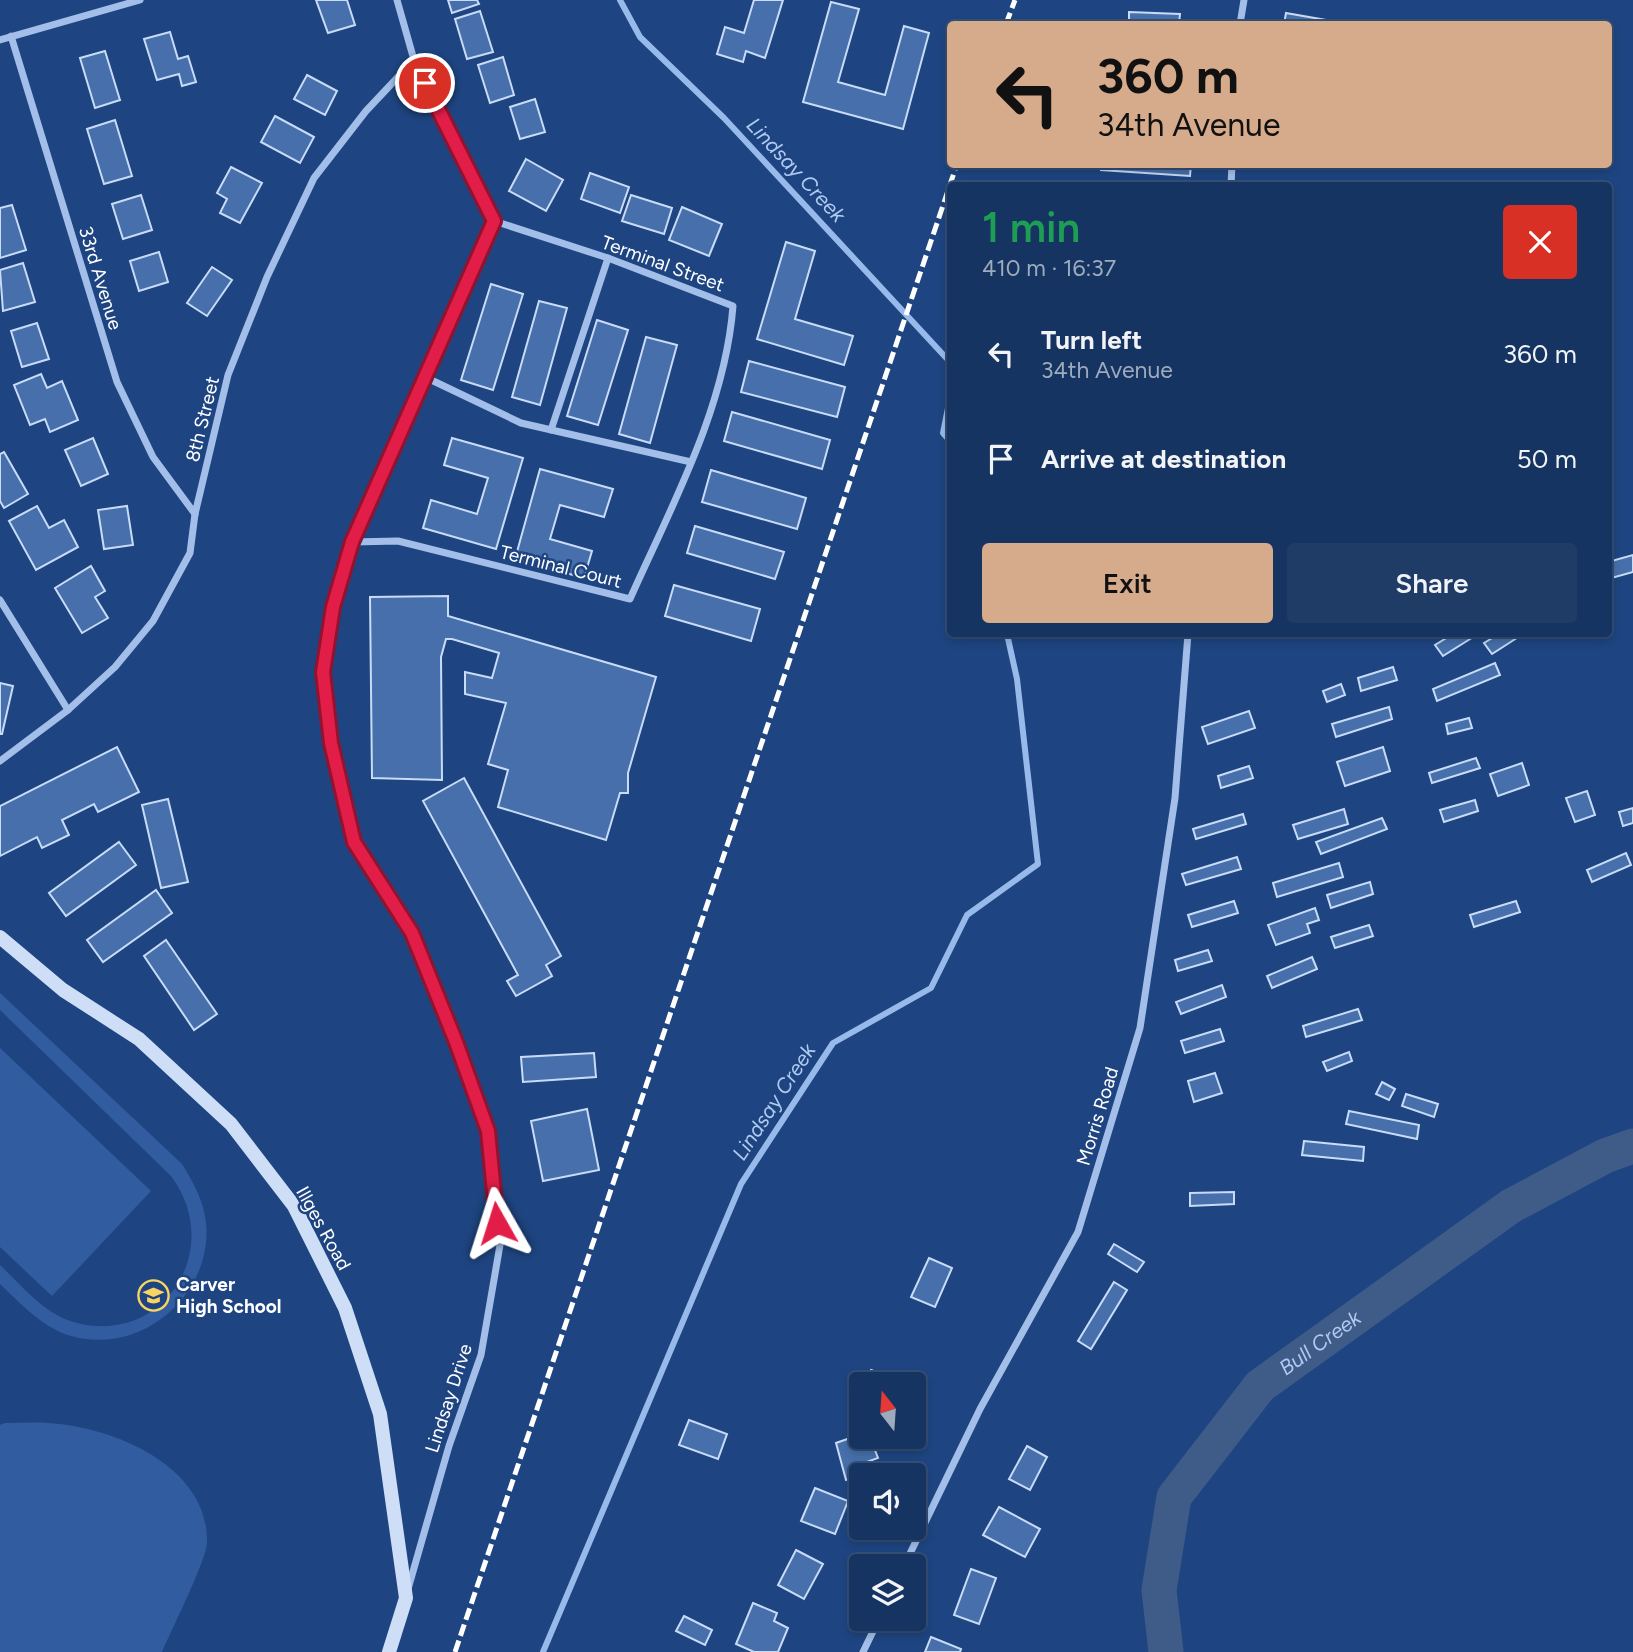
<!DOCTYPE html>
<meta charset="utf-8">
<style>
:root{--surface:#163461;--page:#1f3c67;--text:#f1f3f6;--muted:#9eaabd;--line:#354f76;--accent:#d6ab8b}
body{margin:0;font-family:Figtree,sans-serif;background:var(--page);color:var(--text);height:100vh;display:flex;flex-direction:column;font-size:26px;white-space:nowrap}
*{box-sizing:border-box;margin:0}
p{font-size:23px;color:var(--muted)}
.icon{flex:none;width:38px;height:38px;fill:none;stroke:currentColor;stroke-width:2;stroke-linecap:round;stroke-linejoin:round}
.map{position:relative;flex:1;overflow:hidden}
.details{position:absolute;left:947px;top:182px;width:665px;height:455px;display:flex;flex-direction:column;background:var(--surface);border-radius:7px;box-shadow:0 4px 10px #0003,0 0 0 2px var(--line)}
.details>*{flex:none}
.banner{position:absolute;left:947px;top:21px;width:665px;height:147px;border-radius:7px;box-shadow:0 4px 10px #0003,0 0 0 2px var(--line);background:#d6ab8b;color:#111;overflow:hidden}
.needle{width:46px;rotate:343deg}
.fabs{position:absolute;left:849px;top:1372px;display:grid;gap:14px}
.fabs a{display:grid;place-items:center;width:77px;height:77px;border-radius:7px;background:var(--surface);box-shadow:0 4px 10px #0003,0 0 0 2px var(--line);font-size:35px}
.pin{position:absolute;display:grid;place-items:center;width:60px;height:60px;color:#fff;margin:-30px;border:4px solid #fff;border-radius:50%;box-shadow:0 2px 7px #0007}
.me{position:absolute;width:77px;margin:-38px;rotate:354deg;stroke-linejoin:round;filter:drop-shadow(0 0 5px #0008)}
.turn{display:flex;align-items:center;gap:24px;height:147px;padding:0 35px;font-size:32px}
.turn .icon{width:91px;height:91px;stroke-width:2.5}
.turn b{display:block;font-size:49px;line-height:60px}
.round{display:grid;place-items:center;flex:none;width:74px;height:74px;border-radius:7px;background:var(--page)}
.head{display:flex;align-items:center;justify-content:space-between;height:119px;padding:0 35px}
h1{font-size:42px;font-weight:600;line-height:52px;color:#1e9e55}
.cta{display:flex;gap:14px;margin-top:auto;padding:14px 35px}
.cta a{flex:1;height:80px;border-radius:7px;background:var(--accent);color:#111;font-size:28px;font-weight:600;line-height:80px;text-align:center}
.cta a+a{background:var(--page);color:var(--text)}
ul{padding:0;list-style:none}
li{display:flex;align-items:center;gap:21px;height:105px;padding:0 35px}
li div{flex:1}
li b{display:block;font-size:26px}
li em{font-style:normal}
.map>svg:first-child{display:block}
</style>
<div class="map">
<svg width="1633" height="1652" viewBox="0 0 1633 1652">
<rect width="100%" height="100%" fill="#1e4581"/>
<g fill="#315da0">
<path d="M0,993L182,1164C193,1182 204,1201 206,1223C213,1296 139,1358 68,1335C41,1326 20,1303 0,1284V1265C23,1287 45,1315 77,1323C165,1345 225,1248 171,1176L0,1010Z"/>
<polygon points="0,1048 151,1191 52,1296 0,1247"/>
<path d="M5,1423C19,1423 34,1422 48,1423C114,1427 209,1466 207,1543C206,1561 171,1631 162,1652H0V1425Z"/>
</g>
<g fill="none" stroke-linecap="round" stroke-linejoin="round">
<g stroke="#97baeb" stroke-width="6">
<polyline points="620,0 640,37 724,118 950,362"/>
<polyline points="950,398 943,433 950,441"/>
<polyline points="543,1652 741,1184 833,1043 931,988 967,915 1038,864 1017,679 1007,634"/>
</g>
<path stroke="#3f5c89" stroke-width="35" id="s1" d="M1166,1652L1159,1590L1174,1497L1260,1386L1511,1206L1605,1156L1633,1146"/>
</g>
<g fill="#466fab" stroke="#c8dbf7" stroke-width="2">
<polygon points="316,0 347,0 355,25 328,33"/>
<polygon points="448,0 477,0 479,4 452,13"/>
<polygon points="754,0 783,0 765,58 746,51 743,62 717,54 725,27 744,33"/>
<polygon points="831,2 859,9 838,82 885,95 904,26 929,33 903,129 803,102"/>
<polygon points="480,11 493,52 467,59 455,19"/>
<polygon points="1129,12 1180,14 1179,24 1129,24"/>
<polygon points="1286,13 1343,23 1342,24 1284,24"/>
<polygon points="170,32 178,59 188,56 196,82 182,86 179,74 157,80 144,39"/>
<polygon points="105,51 120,100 95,108 80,58"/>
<polygon points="503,57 514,95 490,103 478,65"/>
<polygon points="307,75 337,91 325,115 294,99"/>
<polygon points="535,99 545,132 520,139 510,107"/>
<polygon points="275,116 314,137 300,163 261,142"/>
<polygon points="115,120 132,176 104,184 87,129"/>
<polygon points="526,159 563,180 546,211 509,191"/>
<polygon points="1101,164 1191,164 1190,176 1101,170"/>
<polygon points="231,167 262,183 240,223 220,213 227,199 217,193"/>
<polygon points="590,173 629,187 620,213 581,199"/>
<polygon points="141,195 152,230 123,239 112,204"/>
<polygon points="631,195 672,208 664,234 622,221"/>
<polygon points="12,205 26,250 0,258 0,208"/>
<polygon points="682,207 722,224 709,256 669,240"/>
<polygon points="786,242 815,251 795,319 853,336 844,365 757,339"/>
<polygon points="159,252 168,282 139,291 130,261"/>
<polygon points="23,263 35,302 3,311 0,270"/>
<polygon points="212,267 232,280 207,316 187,303"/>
<polygon points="491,284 523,294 493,390 461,380"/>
<polygon points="539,301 567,308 540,405 512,397"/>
<polygon points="597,320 628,330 598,425 567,416"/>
<polygon points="37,323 49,359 22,367 11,331"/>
<polygon points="646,337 677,345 650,443 619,434"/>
<polygon points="749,361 845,387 837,417 741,392"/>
<polygon points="41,374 47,388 62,381 78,420 50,432 45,419 30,425 14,385"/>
<polygon points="732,412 830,440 822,469 724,441"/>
<polygon points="93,438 108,474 81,486 65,450"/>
<polygon points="452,438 523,458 496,549 423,528 431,500 477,514 488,478 444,465"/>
<polygon points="4,452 28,494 4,508 0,501 0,454"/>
<polygon points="540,469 613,489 604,517 560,505 550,539 592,551 584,578 515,559"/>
<polygon points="711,470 806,498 797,529 702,502"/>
<polygon points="37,506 49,528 64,520 78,547 36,570 9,521"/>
<polygon points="127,506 133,545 104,549 98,510"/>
<polygon points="695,526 784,552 775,579 687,553"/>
<polygon points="1633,555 1633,572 1608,579 1608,562"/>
<polygon points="91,566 105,591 95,597 108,618 82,633 55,588"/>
<polygon points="674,585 760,609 751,641 665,616"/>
<polygon points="448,596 448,616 656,677 628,773 628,793 620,793 606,840 498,807 508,770 488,764 506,703 465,694 465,672 492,678 499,653 452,639 446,639 441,657 442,780 372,778 370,597"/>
<polygon points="1453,634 1478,634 1443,656 1435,645"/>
<polygon points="1499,634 1523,634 1492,654 1484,643"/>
<polygon points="1495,663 1500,675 1437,701 1433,689"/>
<polygon points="1393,667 1397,680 1361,691 1358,678"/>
<polygon points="0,683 13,686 2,734 0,734"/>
<polygon points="1341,684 1345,695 1327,702 1323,691"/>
<polygon points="1389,707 1392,719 1336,737 1332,724"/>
<polygon points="1249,711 1255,728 1208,744 1202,727"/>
<polygon points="1469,718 1472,728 1448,734 1446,724"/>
<polygon points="117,747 139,792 98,812 94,804 62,820 69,835 42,848 37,837 0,856 0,806"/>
<polygon points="1383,747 1390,771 1345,786 1337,762"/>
<polygon points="1476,758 1480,768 1432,783 1429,773"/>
<polygon points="1522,763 1529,785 1498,796 1490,774"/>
<polygon points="1249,766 1253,778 1221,788 1218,776"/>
<polygon points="464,778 561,956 546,965 552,976 516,996 507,981 518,975 423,801"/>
<polygon points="1587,791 1595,815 1575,822 1566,798"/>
<polygon points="168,799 188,882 161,888 142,805"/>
<polygon points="1475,800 1478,811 1444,822 1440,810"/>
<polygon points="1633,808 1633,823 1623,826 1619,812"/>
<polygon points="1344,809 1348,824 1298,839 1293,825"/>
<polygon points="1243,814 1246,824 1196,839 1193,829"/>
<polygon points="1382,818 1387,829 1321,854 1316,842"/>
<polygon points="119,842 136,865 66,916 49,893"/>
<polygon points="1626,853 1631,865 1592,882 1587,870"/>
<polygon points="1237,857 1241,869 1186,885 1182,874"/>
<polygon points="1339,863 1343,877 1277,897 1273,883"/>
<polygon points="1370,882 1373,894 1331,908 1327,895"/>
<polygon points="156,890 172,913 103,962 87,940"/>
<polygon points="1234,901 1238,913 1192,927 1188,915"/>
<polygon points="1516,901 1520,912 1474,927 1470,915"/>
<polygon points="1315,908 1319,920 1307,924 1310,933 1276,945 1268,925"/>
<polygon points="1369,925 1373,936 1335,948 1331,937"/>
<polygon points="166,940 217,1014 194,1030 144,956"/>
<polygon points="1208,950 1212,961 1178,971 1175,960"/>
<polygon points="1312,957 1317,969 1272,988 1267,976"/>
<polygon points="1222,985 1226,997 1181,1014 1176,1002"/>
<polygon points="1358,1009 1362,1020 1306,1037 1303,1026"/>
<polygon points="1220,1029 1224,1041 1185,1053 1181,1041"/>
<polygon points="1349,1052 1352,1061 1327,1071 1323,1062"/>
<polygon points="594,1053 596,1077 523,1082 521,1057"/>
<polygon points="1215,1073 1222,1093 1194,1102 1188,1081"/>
<polygon points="1382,1082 1395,1089 1389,1100 1376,1094"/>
<polygon points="1406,1094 1438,1104 1434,1117 1402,1106"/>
<polygon points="587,1109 599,1170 543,1181 531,1121"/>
<polygon points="1349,1111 1419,1125 1417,1139 1346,1124"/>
<polygon points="1304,1141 1364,1147 1363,1161 1302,1155"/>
<polygon points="1234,1192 1234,1204 1190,1206 1190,1193"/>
<polygon points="1114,1244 1144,1262 1137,1272 1108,1254"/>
<polygon points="929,1258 952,1268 935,1307 911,1297"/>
<polygon points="1114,1282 1127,1290 1091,1349 1078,1341"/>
<polygon points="871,1370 904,1383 904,1384 865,1384"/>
<polygon points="689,1420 727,1434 718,1459 679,1445"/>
<polygon points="853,1437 856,1445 871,1440 878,1458 861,1464 865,1473 846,1480 836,1443"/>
<polygon points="1027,1446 1047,1457 1030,1490 1009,1479"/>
<polygon points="815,1488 848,1501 835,1534 801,1521"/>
<polygon points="999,1507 1040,1529 1025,1557 983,1535"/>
<polygon points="796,1550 823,1564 804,1599 778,1585"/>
<polygon points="971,1569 996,1578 979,1624 954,1615"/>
<polygon points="753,1603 777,1613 774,1621 788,1628 778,1652 754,1652 736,1644"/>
<polygon points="684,1616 712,1630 705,1645 676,1631"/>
<polygon points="931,1637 961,1649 960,1652 925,1652"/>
</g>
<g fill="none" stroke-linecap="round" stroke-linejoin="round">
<g stroke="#a3bfe9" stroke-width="7">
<polyline points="397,0 414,60 494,221"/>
<polyline points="1240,24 1244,0"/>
<polyline points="11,36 117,382 153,457 195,514"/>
<polyline points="0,40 140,0"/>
<polyline points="1231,186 1232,164"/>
<polyline points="425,377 521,423 691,462"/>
<polyline points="551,430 608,258"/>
<path d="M352,542L398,541L630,599C671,507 725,409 733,306L608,258L494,221"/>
<polyline points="0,600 68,710"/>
<polyline points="0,761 68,710 115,667 153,621 190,553 195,514 228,375 267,277 314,178 366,111 414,60"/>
<polyline points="904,1566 980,1409 1078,1232 1140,1028 1175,798 1188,634"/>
<polyline points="408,1589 449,1446 481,1355 500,1245 488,1131 412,933 354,842 331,743 323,672 333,607 352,542 494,221"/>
<polyline points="863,1652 879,1619"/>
</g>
<polyline stroke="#cedef7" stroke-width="14" points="0,937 63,990 139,1039 231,1124 294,1206 345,1308 380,1414 406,1598 389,1652"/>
<g stroke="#fff" stroke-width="5" stroke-dasharray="12 5" stroke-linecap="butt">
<polyline points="1006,24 1015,0"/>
<polyline points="455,1652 957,164"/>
</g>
</g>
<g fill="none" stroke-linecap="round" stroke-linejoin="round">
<defs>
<polyline id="route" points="425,83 494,221 352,542 333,607 323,672 331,743 354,842 412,933 456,1042 488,1131 497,1223"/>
</defs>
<use href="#route" stroke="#92132f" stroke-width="18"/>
<use href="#route" stroke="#e11d48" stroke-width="12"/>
</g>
<defs>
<symbol id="school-ring" viewBox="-11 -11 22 22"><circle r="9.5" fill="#1e4581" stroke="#f8d462" stroke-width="1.5"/><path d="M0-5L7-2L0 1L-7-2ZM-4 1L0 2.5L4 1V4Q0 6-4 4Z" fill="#f8d462"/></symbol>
</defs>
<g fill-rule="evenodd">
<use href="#school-ring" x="136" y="1278" width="35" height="35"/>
</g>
<g text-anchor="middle" stroke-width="5" stroke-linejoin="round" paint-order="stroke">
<g font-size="19" fill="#fff" stroke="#1e4581">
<text transform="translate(663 263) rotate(20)" y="7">Terminal Street</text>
<text transform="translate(101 278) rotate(73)" y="7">33rd Avenue</text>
<text transform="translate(202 419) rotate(-76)" y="7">8th Street</text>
<text transform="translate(561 566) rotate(14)" y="7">Terminal Court</text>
<text transform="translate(1097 1116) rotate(-73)" y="7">Morris Road</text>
<text transform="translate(324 1228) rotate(61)" y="7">Illges Road</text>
<text transform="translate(448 1398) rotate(-72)" y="7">Lindsay Drive</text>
</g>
<g font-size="19" font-weight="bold" fill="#fff" stroke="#1e4581" text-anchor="start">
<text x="176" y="1291">Carver<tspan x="176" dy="22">High School</tspan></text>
</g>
<g font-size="21" font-style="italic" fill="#afcaf1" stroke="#1e4581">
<text transform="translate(796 170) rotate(47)" y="7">Lindsay Creek</text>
<text transform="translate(774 1102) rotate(-57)" y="7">Lindsay Creek</text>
<text dy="7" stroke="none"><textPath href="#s1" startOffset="371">Bull Creek</textPath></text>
</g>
</g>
</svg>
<div class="fabs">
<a><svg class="needle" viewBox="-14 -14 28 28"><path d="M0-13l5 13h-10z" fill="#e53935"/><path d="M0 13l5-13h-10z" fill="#9eaabd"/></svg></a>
<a><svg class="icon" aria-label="sound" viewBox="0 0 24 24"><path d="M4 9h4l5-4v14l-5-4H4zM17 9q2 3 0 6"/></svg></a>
<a><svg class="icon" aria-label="layers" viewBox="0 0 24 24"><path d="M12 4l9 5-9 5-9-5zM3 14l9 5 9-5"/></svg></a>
</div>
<div class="pin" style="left:425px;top:83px;background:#d93025"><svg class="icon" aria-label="arrive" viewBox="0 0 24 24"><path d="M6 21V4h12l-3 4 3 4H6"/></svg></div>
<svg class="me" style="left:497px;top:1223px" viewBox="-20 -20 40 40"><path d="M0-17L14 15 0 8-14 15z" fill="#e11d48" stroke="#fff" stroke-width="4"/></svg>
<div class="banner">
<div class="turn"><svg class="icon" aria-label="left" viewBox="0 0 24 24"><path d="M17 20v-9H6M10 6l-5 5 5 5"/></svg><div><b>360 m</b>34th Avenue</div></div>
</div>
<section class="details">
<div class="head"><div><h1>1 min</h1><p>410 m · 16:37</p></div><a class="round" style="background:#d93025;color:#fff"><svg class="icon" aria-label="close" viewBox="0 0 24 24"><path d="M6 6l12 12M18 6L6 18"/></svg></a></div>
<ul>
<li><svg class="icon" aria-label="left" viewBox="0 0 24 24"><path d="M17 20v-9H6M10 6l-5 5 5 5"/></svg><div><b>Turn left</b><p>34th Avenue</p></div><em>360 m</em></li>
<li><svg class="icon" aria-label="arrive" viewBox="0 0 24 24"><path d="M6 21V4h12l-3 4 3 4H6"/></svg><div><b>Arrive at destination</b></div><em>50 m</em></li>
</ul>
<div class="cta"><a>Exit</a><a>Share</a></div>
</section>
</div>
